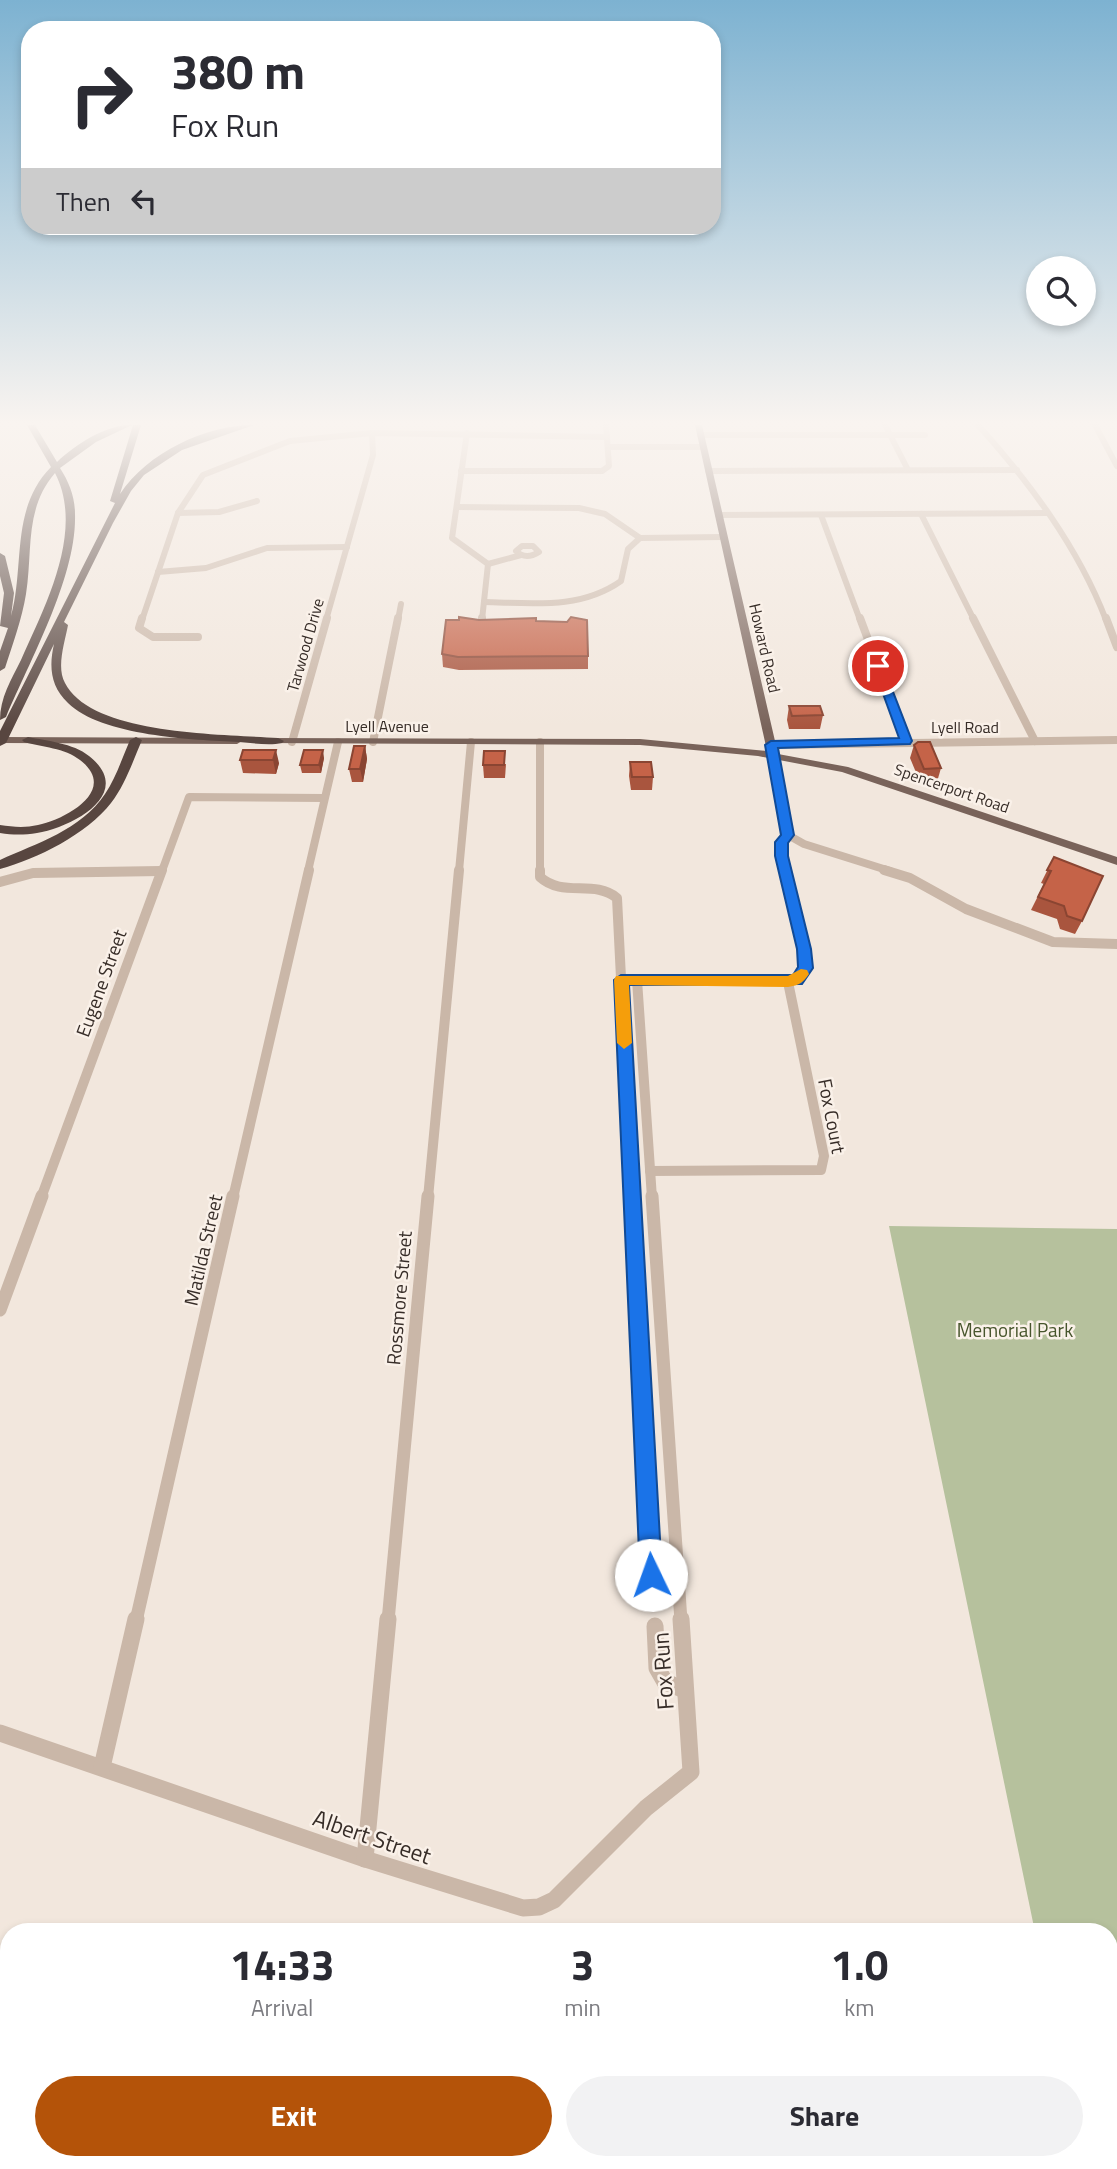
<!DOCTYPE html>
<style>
:root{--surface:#fff;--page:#f2f2f3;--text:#2b2b33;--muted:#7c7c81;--accent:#b45309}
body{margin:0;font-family:"Titillium Web",sans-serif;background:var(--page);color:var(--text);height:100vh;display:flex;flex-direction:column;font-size:26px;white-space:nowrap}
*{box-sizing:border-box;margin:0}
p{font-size:23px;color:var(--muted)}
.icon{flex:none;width:38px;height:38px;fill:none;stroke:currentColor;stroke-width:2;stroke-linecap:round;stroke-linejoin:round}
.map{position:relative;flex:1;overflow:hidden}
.panel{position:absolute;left:0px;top:1923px;width:1118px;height:247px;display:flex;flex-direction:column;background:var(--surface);border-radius:28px 28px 0 0;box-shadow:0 4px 10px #0003}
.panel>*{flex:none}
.top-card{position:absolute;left:21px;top:21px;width:700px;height:214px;border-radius:28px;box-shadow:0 4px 10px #0003;background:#fff;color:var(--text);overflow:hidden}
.fabs{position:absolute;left:1026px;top:256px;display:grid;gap:14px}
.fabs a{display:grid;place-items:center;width:70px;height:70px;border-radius:50%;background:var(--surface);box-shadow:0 4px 10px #0003;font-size:35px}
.pin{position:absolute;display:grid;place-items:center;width:60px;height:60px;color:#fff;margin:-30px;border:4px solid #fff;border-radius:50%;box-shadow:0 2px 7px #0007}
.me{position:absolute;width:77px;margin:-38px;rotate:357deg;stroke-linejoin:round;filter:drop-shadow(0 0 5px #0008)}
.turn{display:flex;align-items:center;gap:24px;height:147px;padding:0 35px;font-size:32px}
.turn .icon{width:91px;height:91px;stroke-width:2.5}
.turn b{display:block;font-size:49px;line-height:60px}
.then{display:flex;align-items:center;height:66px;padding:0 35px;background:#0003;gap:14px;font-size:26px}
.eta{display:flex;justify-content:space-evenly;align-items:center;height:119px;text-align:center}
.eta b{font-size:42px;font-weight:700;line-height:49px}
.action{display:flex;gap:14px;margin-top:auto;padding:14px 35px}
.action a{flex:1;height:80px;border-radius:42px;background:var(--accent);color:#fff;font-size:28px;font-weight:700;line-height:80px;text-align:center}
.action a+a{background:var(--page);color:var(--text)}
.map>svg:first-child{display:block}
</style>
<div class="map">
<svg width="1117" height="2169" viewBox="0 0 1117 2169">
<rect width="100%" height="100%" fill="#f2e7dd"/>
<polygon fill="#b6c19d" points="889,1226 1117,1229 1117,2169 1088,2169 1086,2161 1110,2161 1110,1932 1035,1932"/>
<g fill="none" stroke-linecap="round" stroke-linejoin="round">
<g stroke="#cab7a8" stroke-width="6">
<polyline points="885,425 908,470"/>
<path d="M978,425C1030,483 1078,547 1106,620"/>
<polyline points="1095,425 1117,466"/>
<polyline points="467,433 452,538 488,564 482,620"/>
<polyline points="700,435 925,435"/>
<polyline points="608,447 703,447"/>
<polyline points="461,471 602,471 609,466 606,425"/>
<polyline points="708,471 1017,470"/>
<polyline points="457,507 579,508 605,514 640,538 723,537"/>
<polyline points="178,513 219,512 257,501"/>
<polyline points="921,514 974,620"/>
<polyline points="718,515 1046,513"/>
<polyline points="821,515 860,620"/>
<path d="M522,546H533L539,552C531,557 523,558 516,551Z"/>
<polyline points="488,564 521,555"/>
<polyline points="158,572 206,568 267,548 347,547"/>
<path d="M484,602C532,603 580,610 621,581L628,549L640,538"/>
<polyline points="142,620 178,513 203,475 290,441 372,433 607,437"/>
<polyline points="326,620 373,455 372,433"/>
<polyline points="398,620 401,604"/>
</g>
<g stroke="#cab7a8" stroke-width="8">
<polyline points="142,618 139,628 153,637 198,637"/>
<polyline points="860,618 906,741"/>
<polyline points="973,618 1035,741"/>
<polyline points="1106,618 1117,647"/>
<polyline points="482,623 482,618"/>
<polyline points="292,742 327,618"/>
<polyline points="373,742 398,618"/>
<polyline points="540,742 540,871"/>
<polyline points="771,745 1117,740"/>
<polyline points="773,756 788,835"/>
<polyline points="788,835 804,844 890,871"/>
<polyline points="130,871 161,871"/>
<polyline points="162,871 189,797 324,798"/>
<polyline points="308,871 338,742"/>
<polyline points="459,871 471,742"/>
<path d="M786,871C782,857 777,846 788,835"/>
</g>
<g stroke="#cab7a8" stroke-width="10">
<path d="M540,870V877C563,898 594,879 617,898L632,1198"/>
<polyline points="884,870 910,878 966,909 1053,942 1117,944"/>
<polyline points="0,882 33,873 161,871"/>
<polyline points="631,980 797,980 806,968 785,870"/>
<polyline points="637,980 652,1198"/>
<polyline points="650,1171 821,1170 824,1156 788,982"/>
<polyline points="41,1198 162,870"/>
<polyline points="233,1198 309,870"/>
<polyline points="428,1198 459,870"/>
</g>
<g stroke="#cab7a8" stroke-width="13">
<polyline points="632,1196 653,1602"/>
<polyline points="652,1196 681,1621"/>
<polyline points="0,1310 42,1196"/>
<polyline points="136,1621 233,1196"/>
<polyline points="388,1621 428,1196"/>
</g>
<g stroke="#cab7a8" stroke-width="17">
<polyline points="655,1626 657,1668 665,1682 685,1690"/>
<polyline points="0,1733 365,1859 523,1908 539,1907 554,1900 646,1808 691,1772 681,1619"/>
<polyline points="102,1767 136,1619"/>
<polyline points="365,1859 388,1619"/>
<polyline points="0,2107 9,2111"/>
<polyline points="138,2161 157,2169"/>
<polyline points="123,2169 126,2161"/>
</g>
<g fill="#79635a" fill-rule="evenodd">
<polygon points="695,425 702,425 778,754 848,767 1117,857 1117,865 842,772 758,756 640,745 263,743 263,739 267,738 640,739 767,751"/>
<polygon points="0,737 237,738 242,741 237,744 0,743"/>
</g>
<g fill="#584640" fill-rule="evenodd">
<path d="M27,425H35L57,462C76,444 105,425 132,425L96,442L60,468C69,482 75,497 75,514C77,576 30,660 6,717L0,720C0,698 11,680 21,660C45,606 85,531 55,473C24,509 33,551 26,594C22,619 13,643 5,668L0,671V651L8,628L0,626L4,593L0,576V553L5,556L14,593L11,616C25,565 10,509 51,467Z"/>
<path d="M133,425H141L120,494C147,453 205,425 254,425L182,450L144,475L131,491L113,523L64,622L68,625C65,642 56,667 65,683C92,736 225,734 278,738L284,741L282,743C269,746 253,743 239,742C194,740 101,736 68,703C50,686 49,666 54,644L6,743L0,746V731L115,503L110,501Z"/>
<path d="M28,737C47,741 73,743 89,756C136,793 73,827 37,833C24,835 13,835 0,833V825C13,827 25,828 38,825C66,819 119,790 80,760C65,748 42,747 24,742L22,740Z"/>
<path d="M136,737L142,740C133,761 125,785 111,803C87,834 37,859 0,869V860C37,843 81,830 105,794C116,778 122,758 130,740Z"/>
</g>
</g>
<g fill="#a9553e">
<polygon points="479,620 536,621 588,656 588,669 459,670 443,667 442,654"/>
<polygon points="789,706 823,715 820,729 789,729 787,720"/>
<polygon points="914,745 941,768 937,782 920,782 910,758"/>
<polygon points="365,746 367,759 363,782 352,782 349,769"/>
<polygon points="243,750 279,763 276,774 243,773 240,760"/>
<polygon points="324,758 321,773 302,773 300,765"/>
<polygon points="630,762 653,777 652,790 631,790 629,776"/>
<polygon points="506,764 505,778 484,778 483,765"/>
<polygon points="1054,857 1082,921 1075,934 1060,929 1057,919 1031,910 1044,884 1041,883"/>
</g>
<g fill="#8a4532">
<polygon points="365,746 367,759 363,782 360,769"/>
<polygon points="276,750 279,763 276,774 273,760"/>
<polygon points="323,750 324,758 321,773 319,765"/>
</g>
<g fill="#c56348" stroke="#8a4532" stroke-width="2">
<polygon points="459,617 479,620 536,618 536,621 567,622 571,617 587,620 588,656 458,657 442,654 446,620 459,620"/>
<polygon points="789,706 820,706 823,715 792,716"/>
<polygon points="918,742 930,742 941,768 924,769 914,745"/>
<polygon points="354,746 365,746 360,769 349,769"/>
<polygon points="243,750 276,750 273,760 240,760"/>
<polygon points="304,750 323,750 319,765 300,765"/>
<polygon points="484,751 505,751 504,765 483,765"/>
<polygon points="630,762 651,762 653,777 632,777"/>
<polygon points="1054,857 1103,876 1082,921 1067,916 1064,906 1038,897 1051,871 1047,870"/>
</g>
<linearGradient id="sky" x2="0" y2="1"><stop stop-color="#7db2d1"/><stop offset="0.58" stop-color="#f9f4f0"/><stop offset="1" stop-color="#f9f4f0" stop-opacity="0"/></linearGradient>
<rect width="1117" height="729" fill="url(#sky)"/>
<polygon fill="#1a73e8" stroke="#114b97" stroke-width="2" points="878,663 883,666 912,741 910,744 778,748 794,835 788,843 788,856 811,949 813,968 802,984 629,985 662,1575 659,1582 651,1586 643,1582 640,1575 614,980 621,975 793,975 798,967 797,949 775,856 775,842 781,835 765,745 771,741 899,738 873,666"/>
<path fill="#f59e0b" d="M801,969L807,970L809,974C803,983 799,985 788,987L629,985L632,1043L624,1049L617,1043L614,980L616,976H788Z"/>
<g text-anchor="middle" stroke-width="5" stroke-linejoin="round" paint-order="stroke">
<g font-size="16" fill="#372d28" stroke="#faf1e9">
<text transform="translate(305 645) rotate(-74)" y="6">Tarwood Drive</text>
<text transform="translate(765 648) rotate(77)" y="6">Howard Road</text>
<text x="387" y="732">Lyell Avenue</text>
<text x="965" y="733">Lyell Road</text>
<text transform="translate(952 788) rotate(19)" y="6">Spencerport Road</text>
</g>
<g font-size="19" fill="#372d28" stroke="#faf1e9">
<text transform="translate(101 983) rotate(-70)" y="7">Eugene Street</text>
<text transform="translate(832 1116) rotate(79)" y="7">Fox Court</text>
<text transform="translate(203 1250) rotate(-77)" y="7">Matilda Street</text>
<text transform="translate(399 1298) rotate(-85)" y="7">Rossmore Street</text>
</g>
<g font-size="19" fill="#47552c" stroke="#faf1e9">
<text x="1015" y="1337">Memorial Park</text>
</g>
<g font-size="23" fill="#372d28" stroke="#faf1e9">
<text transform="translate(663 1671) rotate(-94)" y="8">Fox Run</text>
<text transform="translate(372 1837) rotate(19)" y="8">Albert Street</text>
</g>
</g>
</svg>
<div class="fabs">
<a><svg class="icon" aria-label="search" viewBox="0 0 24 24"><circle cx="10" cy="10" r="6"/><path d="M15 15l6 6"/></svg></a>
</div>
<div class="pin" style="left:878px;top:666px;background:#d93025"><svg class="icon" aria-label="arrive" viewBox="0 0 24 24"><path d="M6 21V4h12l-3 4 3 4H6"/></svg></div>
<svg class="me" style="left:651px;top:1575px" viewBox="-20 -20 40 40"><circle r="19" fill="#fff"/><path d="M0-13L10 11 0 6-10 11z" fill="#1a73e8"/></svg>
<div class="top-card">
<div class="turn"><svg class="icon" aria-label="right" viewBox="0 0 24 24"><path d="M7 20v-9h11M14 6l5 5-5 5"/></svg><div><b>380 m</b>Fox Run</div></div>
<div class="then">Then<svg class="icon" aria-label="left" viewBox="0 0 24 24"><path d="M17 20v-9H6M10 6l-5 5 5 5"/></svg></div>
</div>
<section class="panel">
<div class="eta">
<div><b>14:33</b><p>Arrival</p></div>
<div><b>3</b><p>min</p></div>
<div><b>1.0</b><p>km</p></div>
</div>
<div class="action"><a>Exit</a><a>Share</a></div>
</section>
</div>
